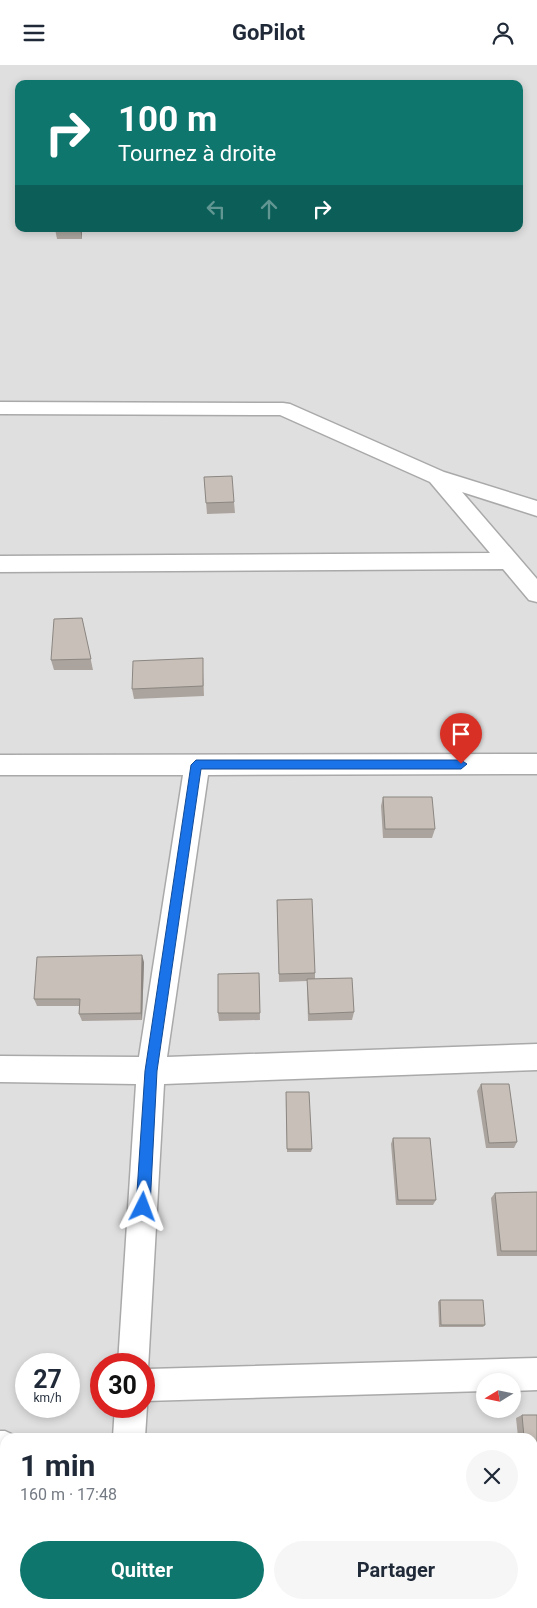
<!DOCTYPE html>
<html lang="fr">
<meta charset="utf-8">
<style>
:root{--surface:#fff;--page:#f6f6f7;--text:#1f2937;--muted:#747a83;--accent:#0f766e}
body{margin:0;font-family:Roboto,sans-serif;background:var(--page);color:var(--text);height:100vh;display:flex;flex-direction:column;font-size:19px;white-space:nowrap}
*{box-sizing:border-box;margin:0}
p{font-size:16px;color:var(--muted)}
.icon{flex:none;width:28px;height:28px;fill:none;stroke:currentColor;stroke-width:2;stroke-linecap:round;stroke-linejoin:round}
.map{position:relative;flex:1;overflow:hidden}
.panel{position:absolute;left:0px;top:1368px;width:538px;height:176px;display:flex;flex-direction:column;background:var(--surface);border-radius:15px 15px 0 0;box-shadow:0 2px 8px #0003}
.panel>*{flex:none}
.banner{position:absolute;left:15px;top:15px;width:508px;height:152px;border-radius:10px;box-shadow:0 2px 8px #0003;background:#0f766e;color:#fff;overflow:hidden}
.needle{width:32px;rotate:260deg}
.buttons{position:absolute;left:476px;top:1308px;display:grid;gap:10px}
.buttons a{display:grid;place-items:center;width:45px;height:45px;border-radius:50%;background:var(--surface);box-shadow:0 2px 8px #0003;font-size:25px}
.speed{position:absolute;left:15px;top:1288px;display:flex;gap:10px;font-size:25px;font-weight:700;text-align:center}
.speed>*{display:grid;place-content:center;width:65px;height:65px;border-radius:50%;background:var(--surface);box-shadow:0 2px 8px #0003;line-height:1}
.speed small{font-size:12px;font-weight:400}
.speed .limit{border:8px solid #d22;background:#fff;color:#111}
.pin{position:absolute;display:grid;place-items:center;width:42px;height:42px;color:#fff;margin:-51px -21px;border-radius:50% 50% 50% 0;rotate:-45deg;box-shadow:0 0 5px #0007}
.pin .icon{rotate:45deg}
.me{position:absolute;width:55px;margin:-28px;rotate:3deg;stroke-linejoin:round;filter:drop-shadow(0 0 4px #0008)}
.turn{display:flex;align-items:center;gap:18px;height:105px;padding:0 20px;font-size:22px}
.turn .icon{width:65px;height:65px;stroke-width:2.5}
.turn b{display:block;font-size:35px;line-height:42px}
.lanes{display:flex;align-items:center;height:48px;padding:0 20px;background:#0003;justify-content:center;gap:25px;direction:ltr}
.lanes .off{opacity:.35}
.round{display:grid;place-items:center;flex:none;width:52px;height:52px;border-radius:26px;background:var(--page)}
.overview{display:flex;align-items:center;justify-content:space-between;height:85px;padding:0 20px}
h1{font-size:30px;font-weight:700;line-height:38px}
.cta{display:flex;gap:10px;margin-top:auto;padding:10px 20px}
.cta a{flex:1;height:58px;border-radius:30px;background:var(--accent);color:#fff;font-size:20px;font-weight:700;line-height:58px;text-align:center}
.cta a+a{background:var(--page);color:var(--text)}
header{display:flex;justify-content:space-between;align-items:center;height:65px;padding:0 20px;background:var(--surface);font-size:22px;font-weight:700}
.map>svg:first-child{display:block}
</style>
<header><svg class="icon" aria-label="menu" viewBox="0 0 24 24"><path d="M4 6h16M4 12h16M4 18h16"/></svg>GoPilot<svg class="icon" aria-label="person" viewBox="0 0 24 24"><circle cx="12" cy="8" r="4"/><path d="M4 21q1-7 8-7t8 7"/></svg></header>
<div class="map">
<svg width="537" height="1543" viewBox="0 0 537 1543">
<rect width="100%" height="100%" fill="#f2efe9"/>
<path fill="#e0dfdf" fill-rule="evenodd" d="M0,0H537V1543H0ZM19,19H519V164H19ZM26,1299H69V1341H26ZM101,1299H144V1341H101ZM485,1316H512V1344H485ZM5,1372H532V1539H5Z"/>
<g fill="none" stroke-linecap="round" stroke-linejoin="round">
<defs>
<g id="minor">
<polygon points="0,337 283,338 290,339 444,407 537,436 537,451 462,427 537,514 537,537 529,535 503,504 0,507 0,491 490,488 430,417 280,350 0,349"/>
<polygon points="537,689 537,709 208,710 167,992 537,979 537,1005 164,1019 148,1304 537,1293 537,1325 512,1326 512,1316 485,1316 485,1326 145,1336 147,1341 145,1372 113,1372 115,1341 144,1341 144,1299 118,1299 136,1019 0,1017 0,991 139,992 183,710 0,710 0,690"/>
<polygon points="0,1366 5,1366 18,1372 5,1372 5,1398 0,1398"/>
<polygon points="100,1539 134,1539 135,1543 99,1543"/>
</g>
</defs>
<use href="#minor" stroke="#a9a9a9" stroke-width="3"/>
<use href="#minor" fill="#fff" fill-rule="evenodd"/>
</g>
<g fill="#aba49e">
<polygon points="55,164 82,164 82,174 57,174"/>
<polygon points="204,412 234,437 235,448 207,449"/>
<polygon points="82,553 93,605 54,605 51,595"/>
<polygon points="203,604 204,631 134,634 132,624"/>
<polygon points="383,732 435,764 432,773 383,773 381,741"/>
<polygon points="277,835 315,908 315,914 354,947 352,955 308,956 307,916 279,917"/>
<polygon points="144,897 142,955 82,956 79,949 80,941 37,941 34,934"/>
<polygon points="259,908 260,955 219,956 218,948"/>
<polygon points="481,1019 517,1077 514,1083 486,1083 477,1026"/>
<polygon points="286,1027 312,1084 311,1087 287,1087"/>
<polygon points="393,1073 436,1135 433,1140 396,1140 391,1079"/>
<polygon points="537,1127 537,1191 497,1191 491,1133 495,1128"/>
<polygon points="440,1235 485,1260 483,1262 439,1262 438,1237"/>
<polygon points="522,1350 537,1350 537,1429 532,1429 532,1372 518,1372 516,1353"/>
<polygon points="532,1495 537,1495 537,1543 530,1543 529,1539 532,1539"/>
</g>
<g fill="#8b8681">
<polygon points="80,164 82,164 82,174"/>
<polygon points="142,890 144,897 142,955 141,948"/>
</g>
<g fill="#c7bfb8" stroke="#8b8681">
<polygon points="232,411 234,437 206,438 204,412"/>
<polygon points="82,553 91,594 51,595 54,554"/>
<polygon points="203,593 203,621 132,624 133,596"/>
<polygon points="383,732 432,732 435,764 385,764"/>
<polygon points="312,834 315,908 279,909 277,835"/>
<polygon points="142,890 141,948 79,949 80,934 34,934 37,892"/>
<polygon points="259,908 260,948 218,948 218,909"/>
<polygon points="352,913 354,947 309,949 307,914"/>
<polygon points="481,1019 509,1019 517,1077 489,1078"/>
<polygon points="286,1027 309,1027 312,1084 287,1084"/>
<polygon points="393,1073 430,1073 436,1135 398,1135"/>
<polygon points="537,1127 537,1186 501,1186 495,1128"/>
<polygon points="440,1235 483,1235 485,1260 441,1260"/>
<polygon points="522,1350 537,1350 537,1428 532,1428 532,1372 524,1372"/>
<polygon points="532,1496 537,1496 537,1543 534,1543 532,1533"/>
<rect x="295" y="1539" width="53" height="4"/>
</g>
<polygon fill="#1a73e8" stroke="#114b97" points="196,695 461,695 467,699 461,704 201,704 157,1006 150,1142 148,1147 143,1149 138,1147 136,1142 145,1006 191,700"/>
</svg>
<div class="buttons">
<a><svg class="needle" viewBox="-14 -14 28 28"><path d="M0-13l5 13h-10z" fill="#e53935"/><path d="M0 13l5-13h-10z" fill="#747a83"/></svg></a>
</div>
<div class="speed"><div>27<small>km/h</small></div><div class="limit">30</div></div>
<div class="pin" style="left:461px;top:699px;background:#d93025"><svg class="icon" aria-label="arrive" viewBox="0 0 24 24"><path d="M6 21V4h12l-3 4 3 4H6"/></svg></div>
<svg class="me" style="left:143px;top:1142px" viewBox="-20 -20 40 40"><path d="M0-17L14 15 0 8-14 15z" fill="#1a73e8" stroke="#fff" stroke-width="4"/></svg>
<div class="banner">
<div class="turn"><svg class="icon" aria-label="right" viewBox="0 0 24 24"><path d="M7 20v-9h11M14 6l5 5-5 5"/></svg><div><b>100 m</b>Tournez à droite</div></div>
<div class="lanes"><svg class="icon off" aria-label="left" viewBox="0 0 24 24"><path d="M17 20v-9H6M10 6l-5 5 5 5"/></svg><svg class="icon off" aria-label="ahead" viewBox="0 0 24 24"><path d="M12 20V5M6 11l6-6 6 6"/></svg><svg class="icon" aria-label="right" viewBox="0 0 24 24"><path d="M7 20v-9h11M14 6l5 5-5 5"/></svg></div>
</div>
<section class="panel">
<div class="overview"><div><h1>1 min</h1><p>160 m · 17:48</p></div><a class="round"><svg class="icon" aria-label="close" viewBox="0 0 24 24"><path d="M6 6l12 12M18 6L6 18"/></svg></a></div>
<div class="cta"><a>Quitter</a><a>Partager</a></div>
</section>
</div>
